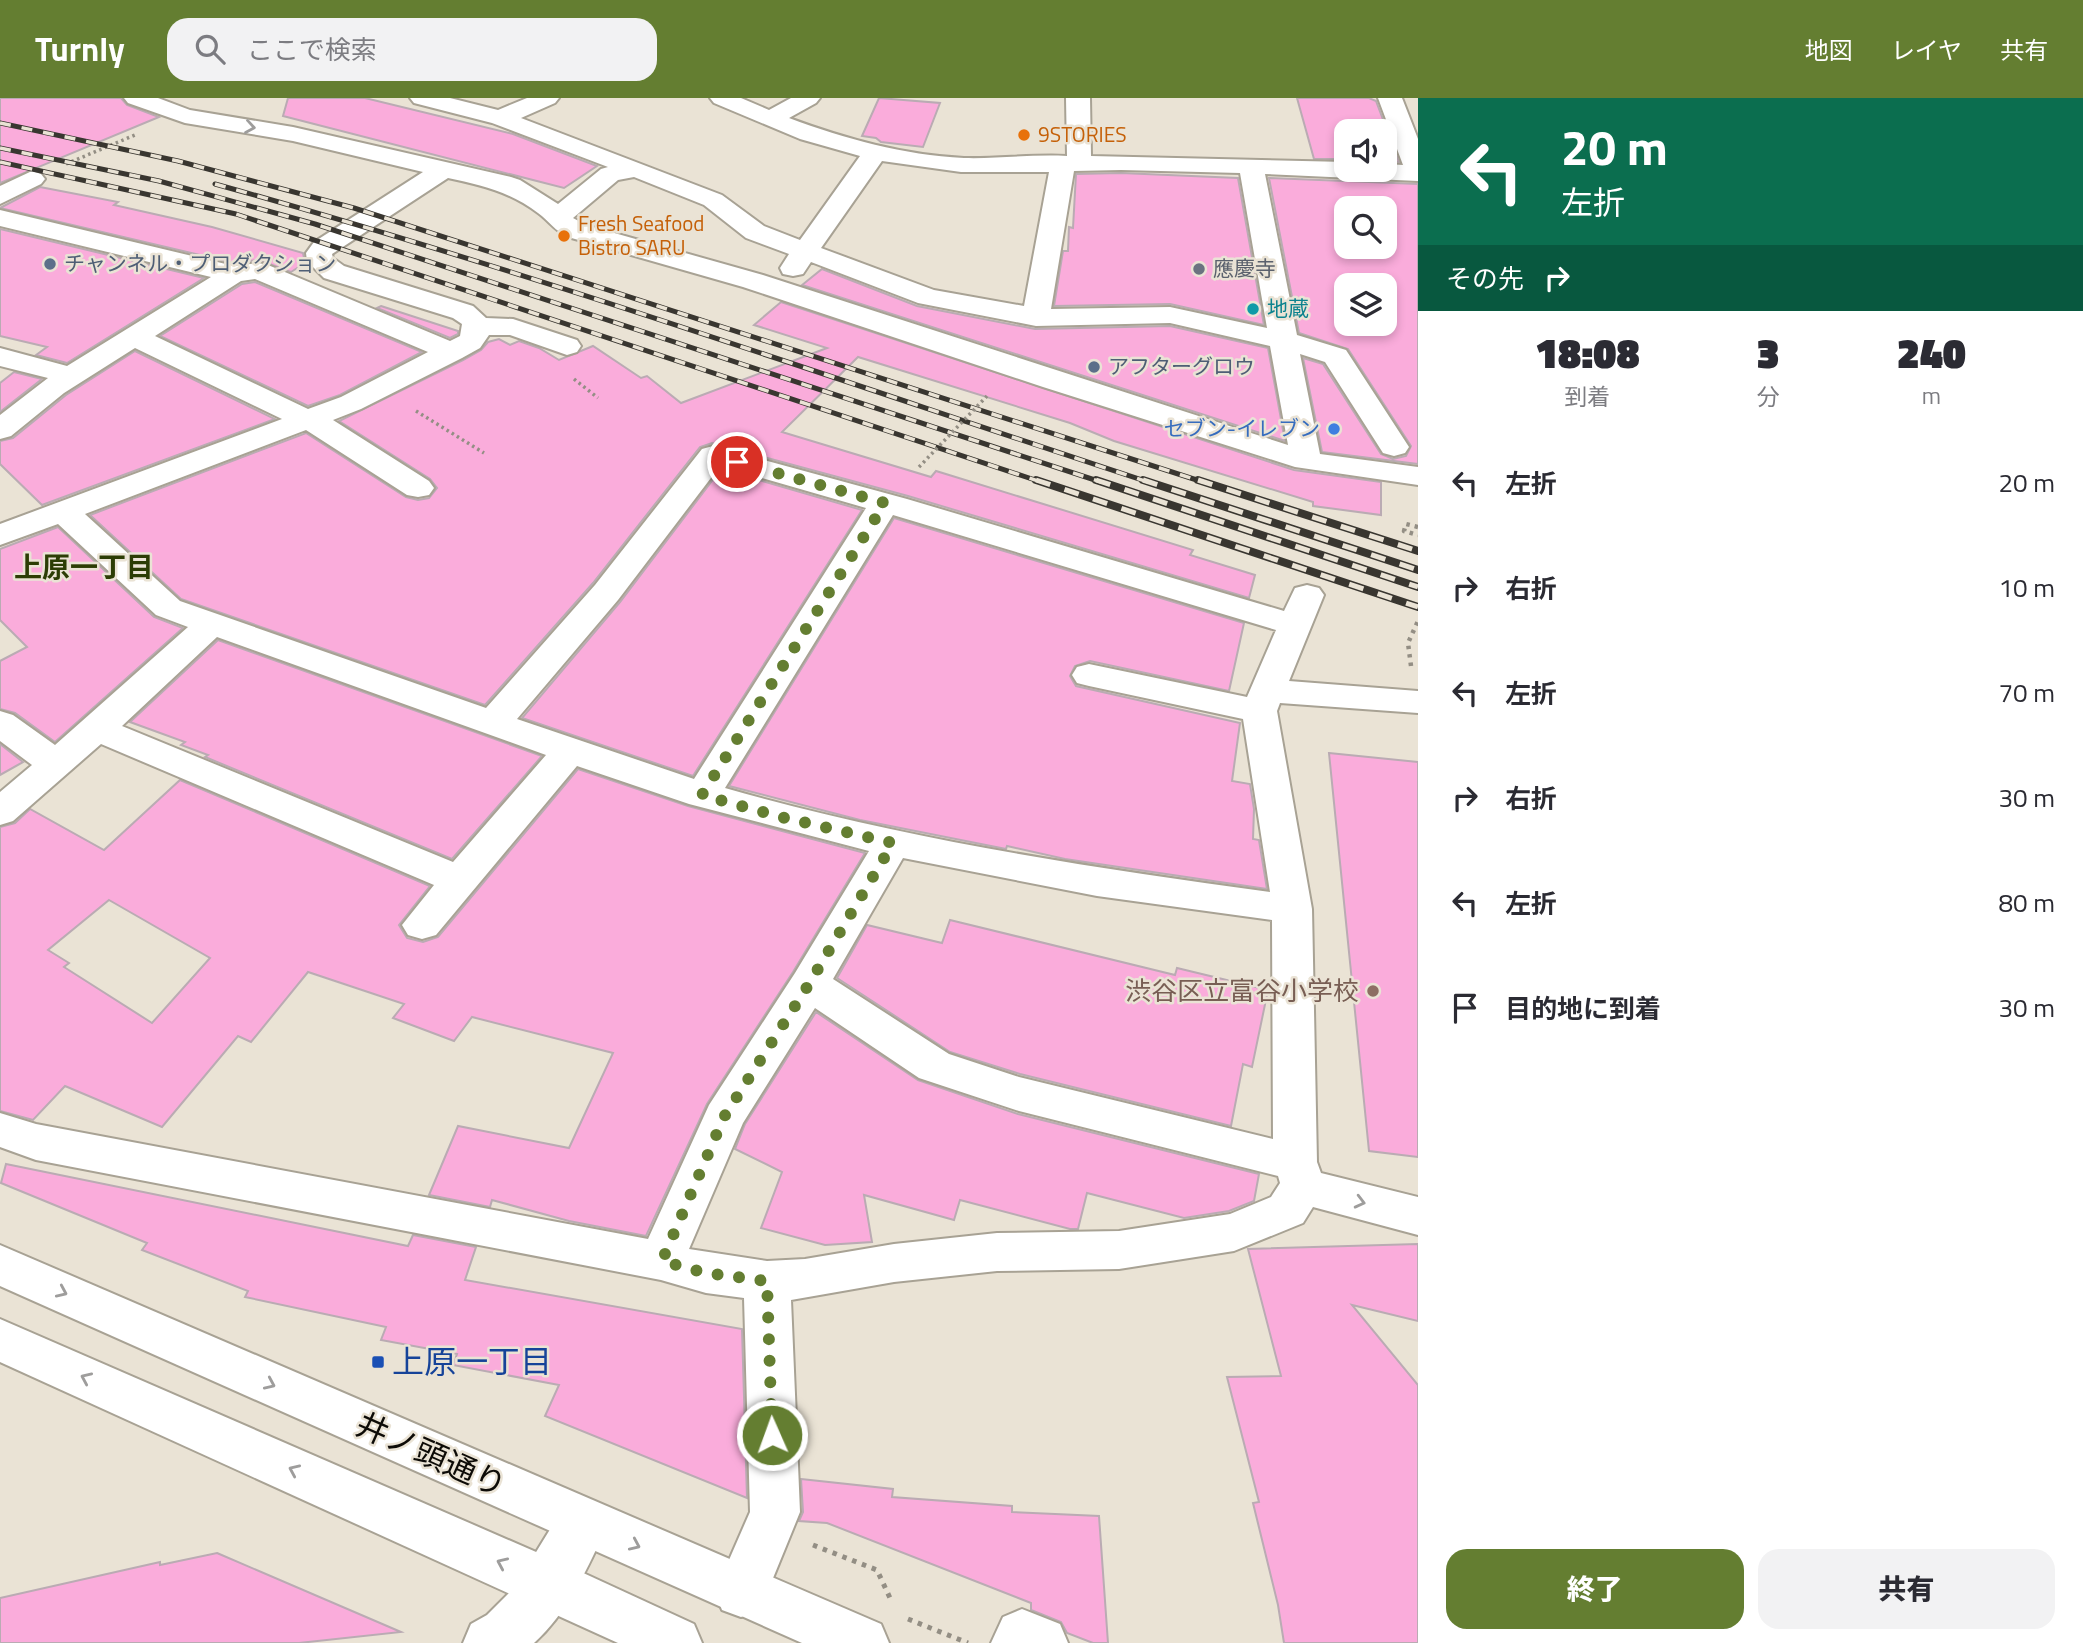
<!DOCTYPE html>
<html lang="ja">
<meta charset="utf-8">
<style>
:root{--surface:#fff;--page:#f2f2f3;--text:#2b2b33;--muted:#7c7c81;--accent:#647e31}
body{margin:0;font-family:"Titillium Web","Noto Sans JP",sans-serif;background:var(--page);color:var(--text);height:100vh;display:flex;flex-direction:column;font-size:26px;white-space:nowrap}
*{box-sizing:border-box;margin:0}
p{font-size:23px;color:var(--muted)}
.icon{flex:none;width:38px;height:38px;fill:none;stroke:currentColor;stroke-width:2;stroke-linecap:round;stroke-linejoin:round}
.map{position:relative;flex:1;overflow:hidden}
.panel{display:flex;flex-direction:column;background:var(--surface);width:665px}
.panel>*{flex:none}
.hud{background:#0b6e4f;color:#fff;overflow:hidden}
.fabs{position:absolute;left:1334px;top:21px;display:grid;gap:14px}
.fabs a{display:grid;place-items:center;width:63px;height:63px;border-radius:14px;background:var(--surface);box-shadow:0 4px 10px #0003;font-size:35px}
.pin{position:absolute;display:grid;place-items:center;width:60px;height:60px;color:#fff;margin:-30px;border:4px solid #fff;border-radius:50%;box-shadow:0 2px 7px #0007}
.me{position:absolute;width:77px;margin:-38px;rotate:358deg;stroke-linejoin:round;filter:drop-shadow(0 0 5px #0008)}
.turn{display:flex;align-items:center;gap:24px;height:147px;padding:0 28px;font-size:32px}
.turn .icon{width:91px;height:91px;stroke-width:2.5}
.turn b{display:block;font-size:49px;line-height:60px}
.then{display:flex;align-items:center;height:66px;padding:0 28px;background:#0003;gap:14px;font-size:26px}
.eta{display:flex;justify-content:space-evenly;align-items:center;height:119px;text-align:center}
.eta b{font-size:42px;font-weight:800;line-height:49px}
.button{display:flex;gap:14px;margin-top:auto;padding:14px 28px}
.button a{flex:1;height:80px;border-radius:21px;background:var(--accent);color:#fff;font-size:28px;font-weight:800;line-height:80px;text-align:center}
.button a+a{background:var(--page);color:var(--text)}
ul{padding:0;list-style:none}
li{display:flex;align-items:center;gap:21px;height:105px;padding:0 28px}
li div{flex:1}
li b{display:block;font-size:26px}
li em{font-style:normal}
header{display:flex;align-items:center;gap:42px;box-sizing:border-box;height:98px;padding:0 35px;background:var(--accent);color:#fff}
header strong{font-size:33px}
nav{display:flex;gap:38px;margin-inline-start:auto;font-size:24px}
.search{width:490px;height:63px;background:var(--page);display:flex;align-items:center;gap:18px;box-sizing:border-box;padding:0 24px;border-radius:21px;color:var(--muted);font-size:26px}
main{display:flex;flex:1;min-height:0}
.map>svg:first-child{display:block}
</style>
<header>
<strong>Turnly</strong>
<div class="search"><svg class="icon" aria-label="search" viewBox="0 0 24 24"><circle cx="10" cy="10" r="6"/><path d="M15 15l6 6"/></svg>ここで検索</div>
<nav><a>地図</a><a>レイヤ</a><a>共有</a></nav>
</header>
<main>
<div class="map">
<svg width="1418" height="1545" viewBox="0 0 1418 1545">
<rect width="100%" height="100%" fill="#eae3d5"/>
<g fill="#faacdb" stroke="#baabb3" stroke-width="2" fill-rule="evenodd">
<polygon points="0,0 121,0 127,7 159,19 0,85"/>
<polygon points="288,0 365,0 513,36 597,68 564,90 283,18"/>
<polygon points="879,0 940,5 923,49 881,44 876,40 862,38"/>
<polygon points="1297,0 1369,0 1376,3 1399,64 1384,63 1384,33 1346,33 1346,61 1314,61"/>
<polygon points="1121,75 1238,80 1264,227 1170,206 1054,208 1063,153 1068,153 1069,129 1073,130 1076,76"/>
<path d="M1269,80L1418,86V366L1322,354L1303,260L1323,266L1381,356L1393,361L1406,358L1411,348L1348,251L1299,235ZM1346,110H1384V149H1346ZM1346,187H1384V226H1346Z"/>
<polygon points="40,89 118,104 114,107 212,129 303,155 305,165 291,174 259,162 234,165 0,110"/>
<polygon points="0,131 204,180 67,265 36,257 47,249 0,238"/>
<polygon points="822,171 917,208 1035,231 1170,228 1268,250 1285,343 802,187"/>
<polygon points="255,184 422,254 340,297 308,308 160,238 242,186"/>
<polygon points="781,204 1294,372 1381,384 1381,417 1313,408 1313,404 1114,343 1070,325 858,259 782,334 931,379 936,373 1193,452 1190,457 1255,477 1249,500 908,398 712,345 700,349 593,485 485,607 181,501 90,417 306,335 406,399 418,402 429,400 437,390 430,381 339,323 463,262 481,252 488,244 499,241 510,247 519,243 539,250 559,262 593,248 641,280 647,278 681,305 827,250 754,227"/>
<polygon points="381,208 458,233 458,236 450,240 377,210"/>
<polygon points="135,253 275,321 42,407 0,366 0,343 13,340 66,297"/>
<polygon points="14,274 42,281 0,314 0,285"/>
<polygon points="721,371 862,412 693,678 522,620 620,504"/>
<polygon points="894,420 1244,525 1229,593 1090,563 1075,568 1070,578 1076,588 1240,625 1232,683 1250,686 1254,711 1253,741 1259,742 1267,791 1065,761 1007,748 1006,751 996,749 860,722 729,688"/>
<polygon points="58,429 154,519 183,530 55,644 15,615 0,611 0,563 27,549 0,522 0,451"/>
<polygon points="218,542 542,658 452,761 205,659 208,657 181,647 185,644 130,624"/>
<polygon points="0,646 23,664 0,677"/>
<polygon points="1329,655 1418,664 1418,1059 1369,1053"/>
<path d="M578,671L688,708L865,755L793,874L707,1006L646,1138L569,1123L492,1102L490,1109L429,1097L458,1028L569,1050L613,955L472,919L454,943L393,920L404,906L308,874L251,944L238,938L162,1029L65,988L33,1022L0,1013V729L15,725L30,711L104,752L180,682L430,788L399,827L407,840L423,844L438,839ZM109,802L210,860L152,925L64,869L69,865L48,852Z"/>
<polygon points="950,822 1175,877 1177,870 1268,892 1252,969 1243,966 1231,1028 1020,976 950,954 837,880 867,827 942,845"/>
<polygon points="816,914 918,982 1018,1016 1259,1076 1254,1103 1229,1113 1184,1120 1087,1095 1078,1131 1070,1131 960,1102 954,1122 864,1097 872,1144 825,1147 761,1130 782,1074 735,1051 745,1026"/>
<polygon points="6,1066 408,1148 413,1137 476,1149 465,1182 742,1231 747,1400 545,1318 559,1287 453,1267 457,1256 381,1242 386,1229 245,1199 248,1193 142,1152 147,1145 1,1085"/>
<polygon points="1418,1146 1418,1223 1352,1207 1418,1287 1418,1545 1284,1545 1278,1507 1253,1405 1259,1404 1227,1279 1281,1278 1248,1151"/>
<polygon points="801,1381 893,1391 892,1399 1012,1408 1012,1414 1099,1418 1108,1545 1093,1545 1067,1535 1061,1524 1031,1512 1031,1505 827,1425 799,1423 803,1414"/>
<polygon points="217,1455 401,1534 299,1545 0,1545 0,1500 160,1464 160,1467"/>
</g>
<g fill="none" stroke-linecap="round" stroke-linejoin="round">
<defs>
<g id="minor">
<path d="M124,0H158L190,12L293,29L511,79L520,82L558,106L601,71L608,69L492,25L414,5L410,0H450L498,12L527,0H559L555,5L521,20L722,97L764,128L800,142L860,58L800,41L714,5L710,0H741L769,12L791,0H820L816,5L789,20C846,41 903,57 964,60C998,61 1033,56 1067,58L1066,0H1090L1091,58L1346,64V72H1384V66L1403,67L1378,0H1402L1418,41V83L1265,76L1297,237L1346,252L1409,349L1405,355L1394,358L1383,355L1325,264L1300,256L1320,356L1418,369V387L1295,369L1043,289L743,189L568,139C555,133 549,123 538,115C511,94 481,87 448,80L332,156L333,160L344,168L473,208L486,220L513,221L577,242L581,248L577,254L567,257L510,237H489L480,250L462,260L361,311L333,322L429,383L434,390L429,397L418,399L407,397L306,332L85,416L180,503L486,610L595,487L702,351L713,348L907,401L1284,513L1295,490L1307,487L1319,490L1324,497L1289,583L1418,593V615L1280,605L1277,613L1312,811L1317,1064L1321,1075L1418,1099V1137L1313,1109L1303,1125L1234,1153L1119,1171L997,1173L894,1184L791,1202L800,1414L760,1512L741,1519L722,1512L715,1494L750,1414L744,1200L706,1195L661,1182L36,1062L0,1049V1015L36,1026L648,1141L709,1007L795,875L869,753L689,706L577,668L436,837L422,841L408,837L402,827L434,787L101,646L13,723L0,727V694L32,667L0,643V613L13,617L55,647L188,529L156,517L58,426L0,447V426L282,321L135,250L64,295L11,338L0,341V317L48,280L0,268V250L67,268L211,179L0,128V112L234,168L258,165L268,167L450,243L460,238L462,226L453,220L324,180L307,163L306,155L314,144L423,74L293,43L185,25L128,5ZM882,63L961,74H1049L1024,208L934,192L821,150ZM1121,72L1240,75L1267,230L1170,209L1051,211L1074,73ZM634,79L704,107L746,140L789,156L780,170L783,176L793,178L803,176L811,164L918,205L1036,228L1170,225L1270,248L1288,347L763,177L586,127L573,120L618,82ZM255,181L428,254L341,299L308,311L155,238L241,183ZM720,368L866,410L694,681L517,621L618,502ZM893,417L1276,532L1247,599L1089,566L1077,569L1072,577L1077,585L1089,588L1243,621L1270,794C1087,769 903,741 725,690ZM217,539L546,657L453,764L122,628ZM903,760L1097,798L1272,822L1273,1041L1019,979L949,956L833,881ZM815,910L919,980L1019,1013L1278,1078L1280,1085L1271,1099L1230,1116L1119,1133L997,1135L894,1146L805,1161L767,1163L689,1151L743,1025Z"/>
<polygon points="32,73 41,76 45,81 41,86 0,106 0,88"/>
<path d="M583,1400L601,1407L609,1424C590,1465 568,1515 534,1545H463L471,1526L487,1517L514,1490L565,1407Z"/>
<polygon points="1022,1511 1060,1526 1068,1545 991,1545 1003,1519"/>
</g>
<g id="major">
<polygon points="0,1147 881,1526 889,1545 802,1545 0,1188"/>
<polygon points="0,1221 566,1467 694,1526 702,1545 618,1545 0,1264"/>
</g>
</defs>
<use href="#minor" stroke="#a8a294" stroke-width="4"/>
<use href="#major" stroke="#a8a294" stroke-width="4"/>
<g stroke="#938e84" stroke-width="3.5" stroke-dasharray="2.5 3.5" stroke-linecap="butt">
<polyline points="66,66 135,37"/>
<polyline points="574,281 598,300"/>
<polyline points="416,313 484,355"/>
</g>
<g stroke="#938e84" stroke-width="4.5" stroke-dasharray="3.5 5" stroke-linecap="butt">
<polyline points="1418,429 1406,426 1404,433 1418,437"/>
<polyline points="1411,568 1408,545 1418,523"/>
</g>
<g stroke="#938e84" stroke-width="5" stroke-dasharray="4.5 6" stroke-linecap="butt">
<polyline points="813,1447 877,1472 890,1500"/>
<polyline points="908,1521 968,1545"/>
</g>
<use href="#minor" fill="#fff" fill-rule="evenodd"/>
<use href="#major" fill="#fff" fill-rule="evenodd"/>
<defs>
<g id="rail-far1">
<polyline points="0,25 178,63 354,110 1203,384"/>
<polyline points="0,50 159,83 315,126 1101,384"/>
<polyline points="0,64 236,116 1041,384"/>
<path d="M215,86C529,173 838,282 1148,384"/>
</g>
<g id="rail">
<polyline points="1036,382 1418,509"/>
<polyline points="1096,382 1418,489"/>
<polyline points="1143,382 1418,472"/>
<polyline points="1198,382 1418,453"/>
</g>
</defs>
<use href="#rail-far1" stroke="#393630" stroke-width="5"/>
<use href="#rail" stroke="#393630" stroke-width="8"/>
<use href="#rail-far1" stroke="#eae3d5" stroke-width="3.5" stroke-dasharray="11" stroke-linecap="butt"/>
<use href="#rail" stroke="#eae3d5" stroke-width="5" stroke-dasharray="15" stroke-linecap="butt"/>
<polyline stroke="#938e84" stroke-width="3.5" stroke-dasharray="2.5 3.5" stroke-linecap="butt" points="919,369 987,298"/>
</g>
<defs><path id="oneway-chevron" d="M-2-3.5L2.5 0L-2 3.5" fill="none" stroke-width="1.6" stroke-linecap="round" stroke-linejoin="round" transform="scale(1.75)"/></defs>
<g stroke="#9e9d9c">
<use href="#oneway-chevron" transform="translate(250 29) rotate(9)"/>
<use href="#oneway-chevron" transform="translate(1360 1104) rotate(14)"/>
<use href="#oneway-chevron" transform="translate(62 1194) rotate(24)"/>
<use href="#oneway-chevron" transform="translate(86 1280) rotate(-156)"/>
<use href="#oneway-chevron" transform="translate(270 1286) rotate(24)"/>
<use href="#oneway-chevron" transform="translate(294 1372) rotate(-156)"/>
<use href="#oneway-chevron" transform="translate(635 1447) rotate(24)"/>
<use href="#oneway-chevron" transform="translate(502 1465) rotate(-156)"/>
</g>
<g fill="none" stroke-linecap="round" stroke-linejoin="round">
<polyline stroke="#647e31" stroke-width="12" stroke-dasharray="0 21.6" points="737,364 885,405 702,697 781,719 893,745 809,886 724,1019 662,1163 706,1175 767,1183 772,1337"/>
</g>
<g fill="#e8710a" stroke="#eae3d5" stroke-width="2.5">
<circle cx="1024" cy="37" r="7"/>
<circle cx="564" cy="138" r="7"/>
</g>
<g fill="#5c6f8a" stroke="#eae3d5" stroke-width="2.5">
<circle cx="50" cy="166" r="7"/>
<circle cx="1094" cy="269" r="7"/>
</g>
<circle fill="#6b7280" stroke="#eae3d5" stroke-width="2.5" cx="1199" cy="171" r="7"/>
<circle fill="#0f9aa8" stroke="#eae3d5" stroke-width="2.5" cx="1253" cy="211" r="7"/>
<circle fill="#3f7fe0" stroke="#eae3d5" stroke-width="2.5" cx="1334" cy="331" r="7"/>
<circle fill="#8d6e63" stroke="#eae3d5" stroke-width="2.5" cx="1373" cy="893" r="7"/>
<rect fill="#1a4fb4" stroke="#eae3d5" stroke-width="2.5" x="371" y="1257" width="14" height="14" rx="3.5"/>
<g text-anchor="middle" stroke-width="5" stroke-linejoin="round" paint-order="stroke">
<g font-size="21" fill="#c56008" stroke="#eae3d5" text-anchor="start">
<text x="1038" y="44">9STORIES</text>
<text x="578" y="133">Fresh Seafood<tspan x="578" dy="24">Bistro SARU</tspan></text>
</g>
<g font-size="21" fill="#4e5e75" stroke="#eae3d5" text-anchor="start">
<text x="64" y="173">チャンネル・プロダクション</text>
<text x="1108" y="276">アフターグロウ</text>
</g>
<g font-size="21" fill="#5b616d" stroke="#eae3d5" text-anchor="start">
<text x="1213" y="178">應慶寺</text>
</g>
<g font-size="21" fill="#0d838f" stroke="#eae3d5" text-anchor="start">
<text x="1267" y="218">地蔵</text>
</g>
<g font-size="21" fill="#366cbe" stroke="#eae3d5" text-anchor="end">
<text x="1320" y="338">セブン-イレブン</text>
</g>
<g font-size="26" fill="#785e54" stroke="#eae3d5" text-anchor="end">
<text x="1359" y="902">渋谷区立富谷小学校</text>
</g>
<g font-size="28" font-weight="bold" fill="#2c3d05" stroke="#eae3d5">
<text x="84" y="479">上原一丁目</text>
</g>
<g font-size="32" fill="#164399" stroke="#eae3d5" text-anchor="start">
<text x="392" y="1275">上原一丁目</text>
</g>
<g font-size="32" fill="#0d0b07" stroke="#eae3d5">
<text transform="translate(431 1357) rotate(24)" y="11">井ノ頭通り</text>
</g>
</g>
</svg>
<div class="fabs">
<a><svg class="icon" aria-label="sound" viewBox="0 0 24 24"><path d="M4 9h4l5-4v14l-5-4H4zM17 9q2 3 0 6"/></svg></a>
<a><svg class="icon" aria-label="search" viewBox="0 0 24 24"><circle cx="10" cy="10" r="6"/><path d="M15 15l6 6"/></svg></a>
<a><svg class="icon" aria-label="layers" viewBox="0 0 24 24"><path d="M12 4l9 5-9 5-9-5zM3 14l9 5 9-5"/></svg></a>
</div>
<div class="pin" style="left:737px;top:364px;background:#d93025"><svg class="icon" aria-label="arrive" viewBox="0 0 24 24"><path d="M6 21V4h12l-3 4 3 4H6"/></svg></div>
<svg class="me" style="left:772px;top:1337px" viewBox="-20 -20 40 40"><circle r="17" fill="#647e31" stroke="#fff" stroke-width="3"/><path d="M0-11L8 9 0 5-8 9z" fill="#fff"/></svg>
</div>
<section class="panel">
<div class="hud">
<div class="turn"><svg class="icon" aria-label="left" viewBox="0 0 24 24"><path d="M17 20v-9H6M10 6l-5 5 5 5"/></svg><div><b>20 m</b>左折</div></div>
<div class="then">その先<svg class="icon" aria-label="right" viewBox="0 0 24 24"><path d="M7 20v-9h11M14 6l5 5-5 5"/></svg></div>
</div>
<div class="eta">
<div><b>18:08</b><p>到着</p></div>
<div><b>3</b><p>分</p></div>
<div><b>240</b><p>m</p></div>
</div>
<ul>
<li><svg class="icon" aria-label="left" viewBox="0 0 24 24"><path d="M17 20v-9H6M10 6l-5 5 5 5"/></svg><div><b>左折</b></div><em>20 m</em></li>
<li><svg class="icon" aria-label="right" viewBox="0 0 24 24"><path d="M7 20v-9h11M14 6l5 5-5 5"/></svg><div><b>右折</b></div><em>10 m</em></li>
<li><svg class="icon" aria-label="left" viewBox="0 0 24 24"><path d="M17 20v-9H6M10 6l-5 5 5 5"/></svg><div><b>左折</b></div><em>70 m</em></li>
<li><svg class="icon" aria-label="right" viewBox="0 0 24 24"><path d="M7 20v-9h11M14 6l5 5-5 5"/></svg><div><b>右折</b></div><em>30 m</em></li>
<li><svg class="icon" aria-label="left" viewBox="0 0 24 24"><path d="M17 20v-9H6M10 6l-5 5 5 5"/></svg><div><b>左折</b></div><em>80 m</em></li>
<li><svg class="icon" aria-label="arrive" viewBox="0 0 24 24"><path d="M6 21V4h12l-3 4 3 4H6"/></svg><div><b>目的地に到着</b></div><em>30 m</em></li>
</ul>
<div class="button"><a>終了</a><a>共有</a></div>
</section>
</main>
